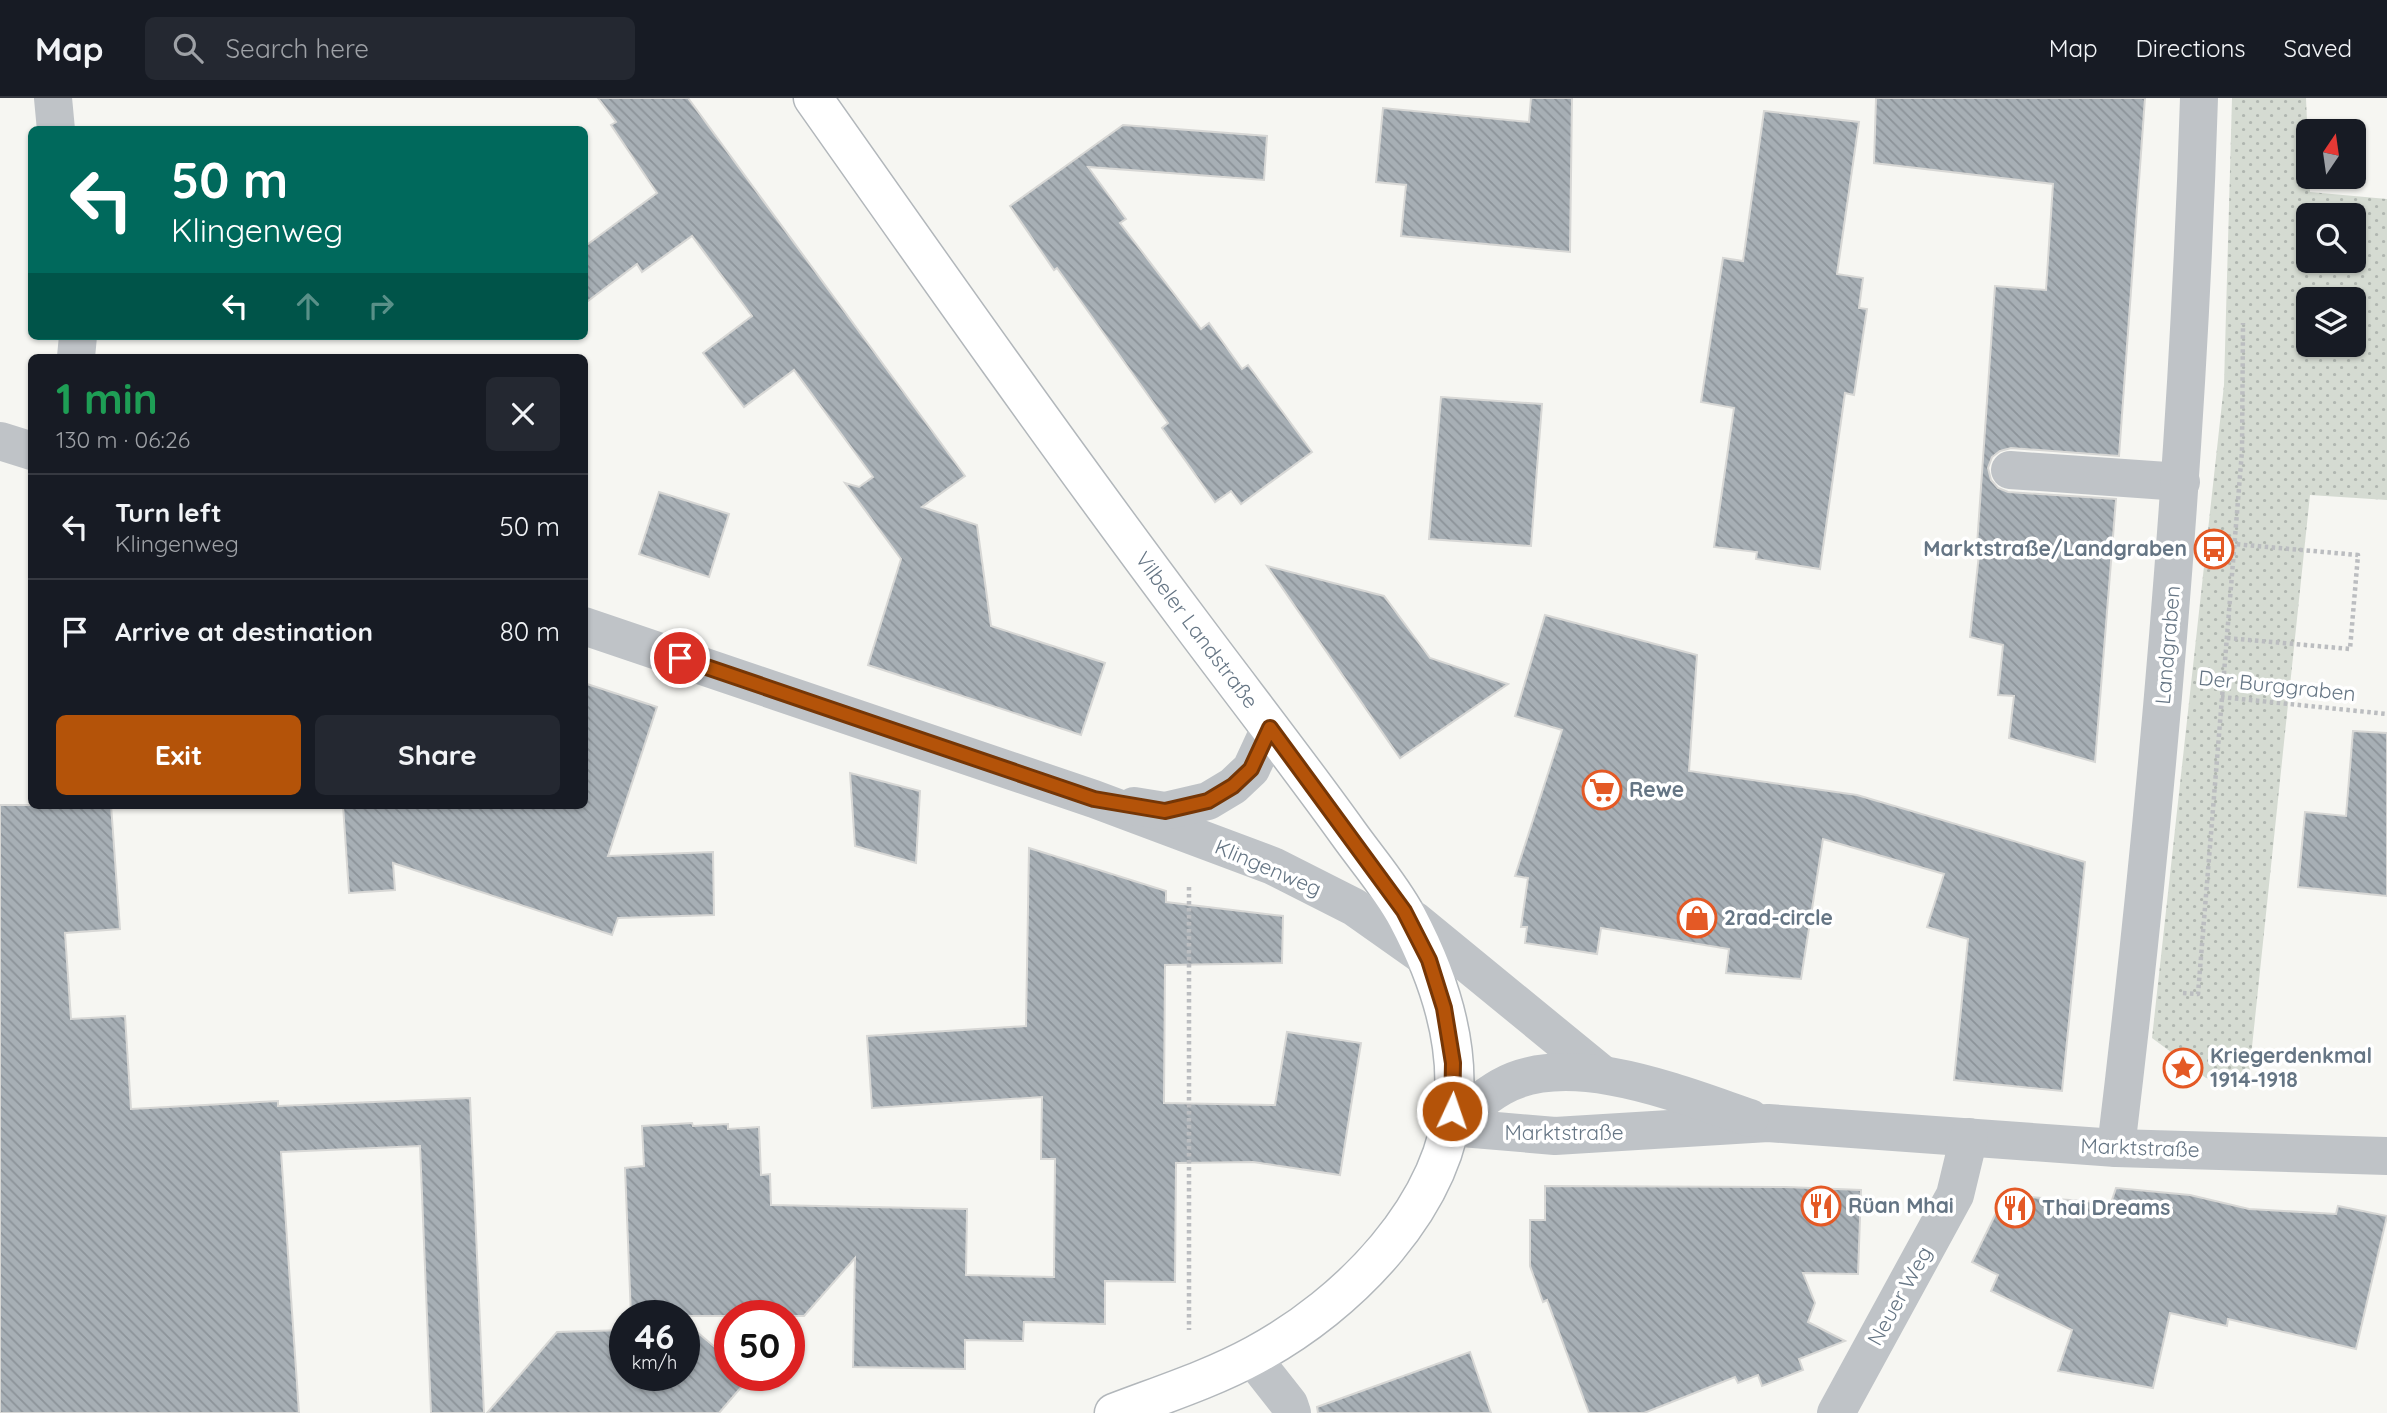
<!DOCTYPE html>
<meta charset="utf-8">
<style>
:root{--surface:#171b24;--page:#242831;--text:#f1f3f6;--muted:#9ea1a6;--line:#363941;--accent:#b45309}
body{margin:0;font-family:Quicksand,sans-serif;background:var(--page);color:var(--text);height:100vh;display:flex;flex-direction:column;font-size:26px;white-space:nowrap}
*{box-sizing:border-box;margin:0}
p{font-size:23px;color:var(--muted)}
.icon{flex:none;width:38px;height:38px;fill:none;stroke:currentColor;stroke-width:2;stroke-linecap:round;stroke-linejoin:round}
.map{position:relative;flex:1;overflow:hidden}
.details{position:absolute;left:28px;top:256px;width:560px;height:455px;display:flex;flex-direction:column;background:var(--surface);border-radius:10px;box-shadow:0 2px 5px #0004}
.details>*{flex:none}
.guide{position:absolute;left:28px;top:28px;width:560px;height:214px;border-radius:10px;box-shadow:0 2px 5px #0004;background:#00695c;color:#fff;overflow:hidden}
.needle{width:46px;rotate:13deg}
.buttons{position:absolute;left:2296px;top:21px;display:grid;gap:14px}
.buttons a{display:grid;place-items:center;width:70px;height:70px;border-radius:10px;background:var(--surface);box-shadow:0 2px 5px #0004;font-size:35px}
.speed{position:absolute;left:609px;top:1202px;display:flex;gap:14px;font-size:35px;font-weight:700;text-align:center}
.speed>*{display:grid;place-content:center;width:91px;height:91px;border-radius:50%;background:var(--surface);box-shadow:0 2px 5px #0004;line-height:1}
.speed small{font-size:18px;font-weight:400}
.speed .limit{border:10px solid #d22;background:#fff;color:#111}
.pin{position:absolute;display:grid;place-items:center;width:60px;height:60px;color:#fff;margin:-30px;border:4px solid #fff;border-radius:50%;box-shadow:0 2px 7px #0007}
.me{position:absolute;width:77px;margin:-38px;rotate:3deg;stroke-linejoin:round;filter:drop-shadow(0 0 5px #0008)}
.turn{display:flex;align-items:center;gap:24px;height:147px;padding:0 28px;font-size:32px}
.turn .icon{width:91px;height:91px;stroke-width:2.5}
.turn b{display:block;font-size:49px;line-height:60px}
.lanes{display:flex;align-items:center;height:66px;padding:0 28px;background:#0003;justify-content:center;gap:35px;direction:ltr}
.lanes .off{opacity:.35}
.round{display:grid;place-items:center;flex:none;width:74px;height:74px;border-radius:10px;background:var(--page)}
.summary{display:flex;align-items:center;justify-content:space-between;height:119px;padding:0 28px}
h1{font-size:42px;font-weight:800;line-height:52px;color:#1e9e55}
.action{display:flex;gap:14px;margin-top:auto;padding:14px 28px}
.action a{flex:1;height:80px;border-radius:10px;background:var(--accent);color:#fff;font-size:28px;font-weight:800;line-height:80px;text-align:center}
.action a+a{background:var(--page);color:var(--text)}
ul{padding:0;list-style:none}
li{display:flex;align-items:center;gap:21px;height:105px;padding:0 28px;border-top:2px solid var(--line)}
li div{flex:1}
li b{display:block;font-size:26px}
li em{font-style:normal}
header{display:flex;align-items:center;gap:42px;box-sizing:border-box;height:98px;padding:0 35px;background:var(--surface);border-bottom:2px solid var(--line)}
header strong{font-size:33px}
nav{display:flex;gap:38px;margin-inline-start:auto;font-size:24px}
.search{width:490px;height:63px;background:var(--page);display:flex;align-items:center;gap:18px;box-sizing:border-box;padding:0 24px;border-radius:10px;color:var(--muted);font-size:26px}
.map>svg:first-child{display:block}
</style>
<header>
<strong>Map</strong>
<div class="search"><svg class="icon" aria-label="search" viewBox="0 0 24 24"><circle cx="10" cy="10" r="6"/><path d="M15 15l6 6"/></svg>Search here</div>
<nav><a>Map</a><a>Directions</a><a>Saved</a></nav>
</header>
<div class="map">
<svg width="2387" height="1315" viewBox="0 0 2387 1315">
<defs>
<pattern id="park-dots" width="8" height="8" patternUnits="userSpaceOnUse" patternTransform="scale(1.75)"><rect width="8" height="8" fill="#d5dbd2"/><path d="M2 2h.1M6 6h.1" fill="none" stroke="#b0b6b0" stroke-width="1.8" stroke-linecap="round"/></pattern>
<pattern id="building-back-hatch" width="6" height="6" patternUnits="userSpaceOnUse" patternTransform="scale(1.75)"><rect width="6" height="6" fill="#a7afb5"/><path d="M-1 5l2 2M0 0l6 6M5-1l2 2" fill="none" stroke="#8c9399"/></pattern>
</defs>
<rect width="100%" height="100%" fill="#f6f6f2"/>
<path fill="url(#park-dots)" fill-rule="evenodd" d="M2232,0H2306L2310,94L2387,101V402L2310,397L2248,987L2206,980L2152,940L2224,287ZM2308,117H2354V163H2308ZM2308,201H2354V247H2308Z"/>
<g fill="url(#building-back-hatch)" stroke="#d7d7d5" stroke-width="2">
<polygon points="598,0 688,0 965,378 922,409 977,427 991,528 1105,565 1081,637 868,567 901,461 845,385 859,389 873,379 794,272 744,309 703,255 752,218 692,138 642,174 637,166 584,206 584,149 657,95 611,27 616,24"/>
<polygon points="1531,0 1572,0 1570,154 1401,138 1406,87 1376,84 1383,10 1529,24"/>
<polygon points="1876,0 2145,0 2119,358 2011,350 2000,353 1992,359 1988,370 1991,382 1998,390 2008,394 2116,401 2095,664 2009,640 2014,598 1998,597 2003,547 1970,539 1980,447 1977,447 1995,188 2046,192 2053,86 1874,65"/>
<polygon points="1764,13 1859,24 1837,176 1863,180 1859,210 1867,211 1854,297 1845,295 1820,471 1756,461 1757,454 1714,449 1734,310 1701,304 1723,160 1743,163"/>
<polygon points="1123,27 1267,38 1264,82 1088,69 1126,121 1120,125 1201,231 1209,225 1242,271 1248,267 1312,354 1241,406 1231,393 1215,404 1162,330 1168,325 1057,170 1054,172 1010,108"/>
<polygon points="1441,299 1542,306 1531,448 1429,441"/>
<polygon points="659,394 729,416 709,479 639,456"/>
<polygon points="1267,468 1384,498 1430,560 1508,586 1400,660"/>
<polygon points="1545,517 1697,557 1689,673 1857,697 2085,764 2062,993 1954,982 1968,841 1927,829 1944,776 1823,741 1801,881 1726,875 1729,851 1601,830 1597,856 1525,845 1527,829 1521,829 1528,780 1515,778 1562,632 1515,618"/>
<polygon points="584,585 657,609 608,758 713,754 714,817 618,820 612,837 393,765 395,792 349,795 343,707 584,707"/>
<polygon points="2353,633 2387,635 2387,798 2298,789 2305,714 2346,718"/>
<polygon points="850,675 920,693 916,765 855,748"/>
<polygon points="0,707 111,707 120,831 65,835 71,921 125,918 131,1011 278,1003 278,1008 470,1000 484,1315 431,1315 420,1048 281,1054 299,1315 0,1315"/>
<polygon points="1029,750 1166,793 1166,804 1283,818 1282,865 1165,867 1164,1005 1275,1007 1287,934 1361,945 1340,1077 1253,1064 1176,1065 1175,1184 1105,1183 1105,1226 1024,1224 1023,1243 965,1242 965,1271 853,1269 855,1160 804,1218 631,1218 625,1070 644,1068 642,1028 692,1025 693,1028 728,1026 728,1031 759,1029 761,1077 770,1076 771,1107 967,1111 966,1177 1054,1179 1055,1061 1041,1061 1042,999 872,1010 867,938 1026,928"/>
<polygon points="1545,1088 1786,1089 1861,1092 1858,1176 1803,1175 1815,1205 1808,1224 1845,1243 1799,1261 1803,1272 1762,1288 1758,1277 1738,1285 1735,1279 1644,1315 1589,1315 1547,1202 1543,1204 1530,1168 1530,1122 1545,1122"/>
<polygon points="2116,1090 2190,1097 2249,1111 2336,1116 2338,1108 2387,1118 2356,1251 2228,1221 2227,1228 2170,1215 2153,1290 2058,1273 2072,1232 1991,1193 1998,1177 1972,1164 2000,1107 2014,1098 2111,1105"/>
<polygon points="684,1223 730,1262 730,1278 750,1279 719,1315 487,1315 557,1234 625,1232 625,1278 684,1278"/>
<polygon points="1470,1254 1491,1315 1318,1315 1317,1309"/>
</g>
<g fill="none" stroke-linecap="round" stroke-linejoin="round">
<defs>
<g id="major">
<path id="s1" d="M813,0C937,176 1061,352 1190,524C1243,595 1297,664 1348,735C1368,763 1391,789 1407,819C1435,872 1458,936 1454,998C1447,1108 1348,1207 1255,1257C1211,1281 1161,1297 1114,1315"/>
</g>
</defs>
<use href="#major" stroke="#b2b7bb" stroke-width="41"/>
<g stroke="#bbbdc0" stroke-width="4.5" stroke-dasharray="3.5 3.5" stroke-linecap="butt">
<polyline points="2227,540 2350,551 2358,457 2234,446"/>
<polyline points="2221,599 2387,616"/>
<polyline points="1189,789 1189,1232"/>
<polyline points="2183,895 2198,896 2242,353 2243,225"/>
</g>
<g stroke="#bfc3c7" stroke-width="38">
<polyline points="53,0 56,32"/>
<polyline points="76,259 78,238"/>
<polyline points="0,343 32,353"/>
<polyline points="2010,372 2181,384"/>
<polyline points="584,528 1094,701 1273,768 1354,809 1429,862"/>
<polyline points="1134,708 1165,713 1208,703 1233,688 1251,671 1270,630"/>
<polyline points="1414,822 1602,976"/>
<polyline points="1450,1029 1555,1038 1768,1025 2116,1050 2387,1058"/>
<path d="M1450,1029C1466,1014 1482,1000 1501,989C1569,950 1682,997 1750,1020"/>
<path d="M2116,1050C2158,701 2188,351 2199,0"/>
<polyline points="1252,1259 1289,1306 1292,1315"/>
<polyline points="1836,1315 1955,1097 1969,1039"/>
</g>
<use href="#major" stroke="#fff" stroke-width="38"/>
</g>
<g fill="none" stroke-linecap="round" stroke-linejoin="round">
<defs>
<polyline id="route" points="680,560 1094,701 1165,713 1208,703 1233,688 1251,671 1270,630 1404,813 1429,862 1444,910 1453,965 1452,1013"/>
</defs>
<use href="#route" stroke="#753606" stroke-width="18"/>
<use href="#route" stroke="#b45309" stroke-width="12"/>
</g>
<defs>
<symbol id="bus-ring" viewBox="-11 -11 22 22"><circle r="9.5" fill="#fff" stroke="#e45925" stroke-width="1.5"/><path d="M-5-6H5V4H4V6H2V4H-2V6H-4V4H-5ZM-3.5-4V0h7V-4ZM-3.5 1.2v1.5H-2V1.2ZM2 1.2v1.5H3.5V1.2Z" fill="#e45925"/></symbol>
<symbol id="supermarket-ring" viewBox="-11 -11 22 22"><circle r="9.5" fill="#fff" stroke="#e45925" stroke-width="1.5"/><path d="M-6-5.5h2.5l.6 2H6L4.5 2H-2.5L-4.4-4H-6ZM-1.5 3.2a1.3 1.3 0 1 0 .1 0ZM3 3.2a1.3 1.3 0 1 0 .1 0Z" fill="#e45925"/></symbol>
<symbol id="shop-ring" viewBox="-11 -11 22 22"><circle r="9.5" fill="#fff" stroke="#e45925" stroke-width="1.5"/><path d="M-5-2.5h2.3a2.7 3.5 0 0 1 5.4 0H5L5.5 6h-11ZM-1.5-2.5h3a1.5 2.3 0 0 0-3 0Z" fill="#e45925"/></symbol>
<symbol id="sight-ring" viewBox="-11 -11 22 22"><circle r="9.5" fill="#fff" stroke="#e45925" stroke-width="1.5"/><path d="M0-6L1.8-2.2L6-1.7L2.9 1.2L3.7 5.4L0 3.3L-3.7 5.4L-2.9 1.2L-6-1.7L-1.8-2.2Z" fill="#e45925"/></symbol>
<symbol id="restaurant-ring" viewBox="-11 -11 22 22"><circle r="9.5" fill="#fff" stroke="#e45925" stroke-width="1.5"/><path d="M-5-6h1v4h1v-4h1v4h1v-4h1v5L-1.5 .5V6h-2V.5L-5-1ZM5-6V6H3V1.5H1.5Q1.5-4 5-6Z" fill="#e45925"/></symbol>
</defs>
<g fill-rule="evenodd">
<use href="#bus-ring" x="2192" y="429" width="44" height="44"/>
<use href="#supermarket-ring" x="1580" y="670" width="44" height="44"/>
<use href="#shop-ring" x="1675" y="798" width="44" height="44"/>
<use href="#sight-ring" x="2161" y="948" width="44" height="44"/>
<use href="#restaurant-ring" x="1799" y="1086" width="44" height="44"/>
<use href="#restaurant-ring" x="1993" y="1088" width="44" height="44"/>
</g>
<g text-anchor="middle" stroke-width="7" stroke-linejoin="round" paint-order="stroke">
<g font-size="21" font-weight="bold" fill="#657584" stroke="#fff" text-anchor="start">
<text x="2187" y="458" text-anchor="end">Marktstraße/Landgraben</text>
<text x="1629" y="699">Rewe</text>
<text x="1724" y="827">2rad-circle</text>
<text x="2210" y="965">Kriegerdenkmal<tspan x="2210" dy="24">1914-1918</tspan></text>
<text x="1848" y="1115">Rüan Mhai</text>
<text x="2042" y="1117">Thai Dreams</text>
</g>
<g font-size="21" fill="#657584" stroke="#fff">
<text dy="7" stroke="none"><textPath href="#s1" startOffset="656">Vilbeler Landstraße</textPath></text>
<text transform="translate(2168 547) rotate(-85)" y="7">Landgraben</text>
<text transform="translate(2277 588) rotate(6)" y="7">Der Burggraben</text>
<text transform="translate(1268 770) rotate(23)" y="7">Klingenweg</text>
<text x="1564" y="1042">Marktstraße</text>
<text transform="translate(2140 1050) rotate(2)" y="7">Marktstraße</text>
<text transform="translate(1900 1198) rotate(-61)" y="7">Neuer Weg</text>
</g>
</g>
</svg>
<div class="buttons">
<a><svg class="needle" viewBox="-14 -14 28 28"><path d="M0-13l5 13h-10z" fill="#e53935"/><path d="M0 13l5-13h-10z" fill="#9ea1a6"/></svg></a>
<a><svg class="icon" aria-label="search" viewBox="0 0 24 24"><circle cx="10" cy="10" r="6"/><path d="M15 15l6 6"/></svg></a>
<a><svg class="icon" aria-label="layers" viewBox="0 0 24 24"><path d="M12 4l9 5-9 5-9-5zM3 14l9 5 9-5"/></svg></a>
</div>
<div class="speed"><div>46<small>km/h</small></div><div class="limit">50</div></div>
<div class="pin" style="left:680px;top:560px;background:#d93025"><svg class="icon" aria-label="arrive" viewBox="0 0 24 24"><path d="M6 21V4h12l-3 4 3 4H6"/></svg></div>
<svg class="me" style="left:1452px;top:1013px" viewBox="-20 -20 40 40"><circle r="17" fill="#b45309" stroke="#fff" stroke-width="3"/><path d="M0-11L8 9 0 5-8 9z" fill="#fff"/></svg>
<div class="guide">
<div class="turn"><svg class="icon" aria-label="left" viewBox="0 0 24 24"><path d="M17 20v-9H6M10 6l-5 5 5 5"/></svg><div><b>50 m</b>Klingenweg</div></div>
<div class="lanes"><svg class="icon" aria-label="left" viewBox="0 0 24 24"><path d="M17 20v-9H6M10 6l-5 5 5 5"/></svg><svg class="icon off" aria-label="ahead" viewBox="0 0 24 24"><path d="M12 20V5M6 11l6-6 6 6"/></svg><svg class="icon off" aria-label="right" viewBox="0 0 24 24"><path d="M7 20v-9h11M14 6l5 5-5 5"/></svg></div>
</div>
<section class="details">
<div class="summary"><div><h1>1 min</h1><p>130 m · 06:26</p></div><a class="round"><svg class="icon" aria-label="close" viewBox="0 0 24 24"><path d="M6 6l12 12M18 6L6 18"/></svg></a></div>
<ul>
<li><svg class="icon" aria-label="left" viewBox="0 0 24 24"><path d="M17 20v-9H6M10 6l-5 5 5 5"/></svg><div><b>Turn left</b><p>Klingenweg</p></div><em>50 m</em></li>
<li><svg class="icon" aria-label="arrive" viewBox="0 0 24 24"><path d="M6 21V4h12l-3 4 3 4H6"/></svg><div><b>Arrive at destination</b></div><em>80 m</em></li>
</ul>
<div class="action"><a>Exit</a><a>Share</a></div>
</section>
</div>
